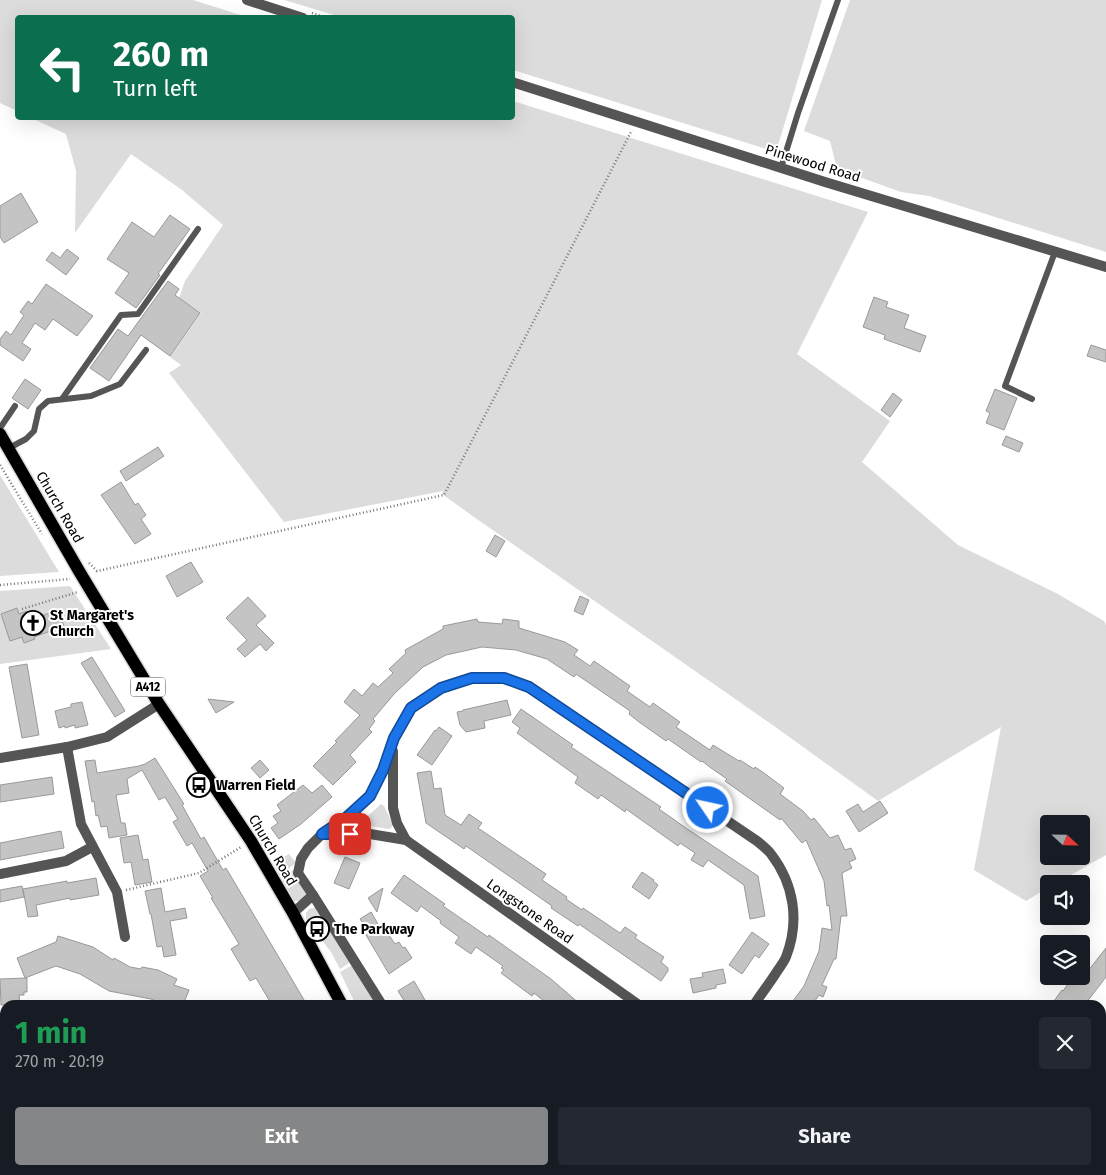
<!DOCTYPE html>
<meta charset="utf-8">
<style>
:root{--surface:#171b24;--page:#242831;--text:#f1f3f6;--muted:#9ea1a6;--accent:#858687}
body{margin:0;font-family:"Fira Sans",sans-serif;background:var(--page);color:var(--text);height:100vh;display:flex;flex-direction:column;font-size:19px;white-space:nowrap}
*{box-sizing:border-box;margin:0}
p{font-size:16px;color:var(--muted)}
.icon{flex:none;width:28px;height:28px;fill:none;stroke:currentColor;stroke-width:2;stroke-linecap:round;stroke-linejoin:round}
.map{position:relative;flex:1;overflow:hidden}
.details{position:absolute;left:0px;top:1000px;width:1106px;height:175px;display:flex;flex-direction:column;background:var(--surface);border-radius:15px 15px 0 0;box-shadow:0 5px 20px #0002}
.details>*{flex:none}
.banner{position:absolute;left:15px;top:15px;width:500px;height:105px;border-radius:5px;box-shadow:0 5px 20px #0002;background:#0b6e4f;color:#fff;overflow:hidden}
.needle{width:32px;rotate:112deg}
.controls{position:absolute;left:1040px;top:815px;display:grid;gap:10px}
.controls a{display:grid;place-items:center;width:50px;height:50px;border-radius:5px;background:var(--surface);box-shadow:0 5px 20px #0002;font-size:25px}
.pin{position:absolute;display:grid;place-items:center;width:42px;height:42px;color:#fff;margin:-21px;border-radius:10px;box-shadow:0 2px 8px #0006}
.me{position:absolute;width:55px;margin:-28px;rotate:304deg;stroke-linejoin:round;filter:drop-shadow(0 0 4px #0008)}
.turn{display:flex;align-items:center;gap:18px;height:105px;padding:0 15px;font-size:22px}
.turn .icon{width:65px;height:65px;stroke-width:2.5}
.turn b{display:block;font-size:35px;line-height:42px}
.round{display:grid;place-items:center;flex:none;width:52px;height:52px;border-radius:5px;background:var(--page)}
.headline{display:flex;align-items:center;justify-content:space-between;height:85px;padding:0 15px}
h1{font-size:30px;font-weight:700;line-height:38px;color:#1e9e55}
.primary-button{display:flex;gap:10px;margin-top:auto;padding:10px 15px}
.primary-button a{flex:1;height:58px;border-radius:5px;background:var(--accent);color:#fff;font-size:20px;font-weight:700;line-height:58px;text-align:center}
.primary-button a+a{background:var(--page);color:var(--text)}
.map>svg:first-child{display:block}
</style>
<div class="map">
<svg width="1106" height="1175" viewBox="0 0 1106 1175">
<rect width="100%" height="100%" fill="#fff"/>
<g fill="#dcdcdc" fill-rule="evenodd">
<polygon points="0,0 193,0 247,17 18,18 17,111 0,103"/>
<polygon points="284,0 822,0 776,152 513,70 512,18 341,17"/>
<polygon points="850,0 1106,0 1106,252 929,196 901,192 837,169 830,141 804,131"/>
<path d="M513,101L868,212L797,354L890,421L862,462L958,545L1056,593L1104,621L1106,625V855L1055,884H1049V887L1026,901L974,870L1001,727L878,801L774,726L474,517L442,494L443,491L284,522L169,373L181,365L170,357L201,313L179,298L185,281L223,225L182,190L131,154L75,233L76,171L66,134L31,118H512ZM1049,824H1081V856H1049Z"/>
<polygon points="0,475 59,572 0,576"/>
<polygon points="70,586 111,649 0,664 0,591"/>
<polygon points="381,804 384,806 393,825 391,828 389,829 370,826 366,822 368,816"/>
<polygon points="289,854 296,863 279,875 273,863"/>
<polygon points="298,867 310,888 305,901 294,901 281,878"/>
<polygon points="317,907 354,960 340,969 331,952 306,919 306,913 309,909"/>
<polygon points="356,963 382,1005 356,1005 340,972"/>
<polygon points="80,1170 308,1170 310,1175 80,1175"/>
</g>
<g fill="#c4c4c4" stroke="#999">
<polygon points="21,193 38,222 4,243 0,237 0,206"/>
<polygon points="170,215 190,229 158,274 160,275 136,308 115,293 129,273 107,259 132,222 154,237"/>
<polygon points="67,249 79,258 66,275 46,260 52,252 60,258"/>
<polygon points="168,281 179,289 175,295 200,313 170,356 141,335 109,381 90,368 118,329 128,336"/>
<polygon points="46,284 93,316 77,336 53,319 45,330 35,323 22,343 31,349 23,361 0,345 0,339 6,331 11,335 24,315 20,312 28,301 32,304"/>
<polygon points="874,297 888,302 886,307 909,315 904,328 926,336 920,352 884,339 885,335 863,327"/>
<polygon points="1091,345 1106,350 1106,362 1087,356"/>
<polygon points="25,379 41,390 28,409 12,398"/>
<polygon points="995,389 1017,398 1004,430 986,423 990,413 986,411"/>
<polygon points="893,393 902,400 890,417 881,410"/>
<polygon points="1006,436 1023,443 1019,452 1002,445"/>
<polygon points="158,447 164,456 126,481 120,471"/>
<polygon points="121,482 135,505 138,503 146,515 141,519 151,534 135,544 101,495"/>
<polygon points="495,535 505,541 496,557 486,551"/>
<polygon points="191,562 203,582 177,597 166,576"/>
<polygon points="580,596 589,600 583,615 574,611"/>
<polygon points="248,597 266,616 256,625 274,643 266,651 260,644 245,657 237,649 247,640 226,618"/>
<polygon points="17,608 19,614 27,611 30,620 58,610 64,626 34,637 35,639 24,643 22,637 10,641 1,614"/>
<polygon points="477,619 478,622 502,624 503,619 519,621 519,628 565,642 578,650 574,655 590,666 594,661 630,686 627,691 650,707 653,703 680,722 676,727 710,750 713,745 739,761 740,760 754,769 755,767 764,773 784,788 780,794 803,811 811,820 814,818 830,838 838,835 845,850 851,848 856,859 849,862 852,868 842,873 847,916 841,916 836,959 834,959 822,985 827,987 823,997 819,995 812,1005 790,1005 804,986 819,951 822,928 832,930 829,905 827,906 824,881 806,840 802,843 781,818 780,820 725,781 727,779 711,768 702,761 701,762 668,739 666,741 639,722 629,714 630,711 576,674 574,677 547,659 516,650 482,647 446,655 423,667 395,693 373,719 375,721 369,729 372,732 350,755 356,762 333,785 313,766 337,742 335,741 360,715 344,702 354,689 362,696 373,683 378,687 393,673 389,669 406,653 405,650 443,629 443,626"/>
<polygon points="92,657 125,711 115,717 81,663"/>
<polygon points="27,664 39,735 22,738 9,667"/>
<polygon points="208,699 234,702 216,713"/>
<polygon points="507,700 511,715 484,721 485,728 466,732 460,725 457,712 463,711 463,710"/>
<polygon points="82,702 88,725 75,728 75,725 65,728 65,726 59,728 55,711 71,707 71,704"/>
<polygon points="521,709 573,745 571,747 661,807 659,809 686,828 758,876 765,916 750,919 744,885 708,860 703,867 691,860 695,853 680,843 678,846 626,809 625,812 601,795 598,799 575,783 578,777 517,733 520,728 512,722"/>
<polygon points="439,727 452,736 432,765 417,755 435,730 436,731"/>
<polygon points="155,758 184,804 182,805 201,839 204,837 223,870 226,868 271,944 307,1005 272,1005 256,978 250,981 231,949 239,944 211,898 213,898 200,876 208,871 192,843 187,846 173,822 178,819 165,797 159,800 142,770 127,779 129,793 116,795 121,823 125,823 127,835 109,838 107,826 101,827 98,815 96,816 94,801 92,802 85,761 95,760 97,773 139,766 145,764"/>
<polygon points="260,760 269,770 260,778 251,768"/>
<polygon points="431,771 434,789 441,788 445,815 461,825 469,814 482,823 478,828 546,874 542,880 567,897 566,899 582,910 583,908 620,933 625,927 637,935 635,938 664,957 661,962 668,968 668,971 661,981 579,924 578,926 551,908 552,906 466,846 464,849 426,823 417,773"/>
<polygon points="52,777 54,794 0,802 0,785"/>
<polygon points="303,785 312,793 322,785 332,797 301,824 279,839 271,828 278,823 273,816 281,811 277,805"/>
<polygon points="880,801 888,813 859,832 846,811 858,804 863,812"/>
<polygon points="61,831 64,848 0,860 0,843"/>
<polygon points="138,835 143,860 148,859 152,882 135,885 131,862 124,863 120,838"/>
<polygon points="345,857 360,863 349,889 334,883"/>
<polygon points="642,872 654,880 653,881 658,885 649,899 632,887"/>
<polygon points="404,875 445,904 443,906 488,937 489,935 551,979 581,1005 549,1005 534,993 532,996 501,973 504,970 501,968 503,966 476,947 471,954 455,943 459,937 440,923 441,921 421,906 417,912 391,893"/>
<polygon points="96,878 99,895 70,900 70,898 36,905 38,916 28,917 23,889 67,881 67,883"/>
<polygon points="22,886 24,897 0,902 0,890"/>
<polygon points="161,888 165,912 185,908 187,918 170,921 176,955 164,957 162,946 157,947 151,914 150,914 145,891"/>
<polygon points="383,888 377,912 368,898"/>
<polygon points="371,912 382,931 385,929 395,944 399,942 403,948 405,947 412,958 389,974 366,935 369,933 360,919"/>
<polygon points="752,932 769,944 759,958 755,955 742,974 729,965"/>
<polygon points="58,936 93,947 113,960 114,958 130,967 141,969 142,967 158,970 177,979 174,985 189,990 183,1005 166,1005 151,999 109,991 80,974 56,966 25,978 27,978 27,992 24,992 24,995 19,995 20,1005 1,1005 0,979 25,978 17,958 56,942"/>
<polygon points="1106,948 1106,977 1086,1003 1083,1000 1080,1005 1051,1005 1062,990 1063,991 1070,981 1073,983 1078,976 1084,976"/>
<polygon points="723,969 726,983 716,985 716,988 693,993 690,979 703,977 702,973"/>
<polygon points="414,981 425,1000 418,1005 407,1005 398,991"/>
</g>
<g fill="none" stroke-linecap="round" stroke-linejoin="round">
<defs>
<g id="primary">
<polyline points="0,434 79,571 159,704 251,841 293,913 342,1005"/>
<polyline points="445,1170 448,1175"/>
</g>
</defs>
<use href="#primary" stroke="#dbdbdb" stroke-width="15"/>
<g stroke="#777" stroke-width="2.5" stroke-dasharray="1 2.5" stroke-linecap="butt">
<polyline points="312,13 327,18"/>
<polyline points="0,465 42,534"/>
<polyline points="89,563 97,571 444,495 632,130"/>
<polyline points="0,585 70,579"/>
<polyline points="22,609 78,592"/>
<polyline points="126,890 199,873 241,847"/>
</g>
<g stroke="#555" stroke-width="6">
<polyline points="781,168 798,113 838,0"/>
<polyline points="62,399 121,315 138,314 198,229"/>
<polyline points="1032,399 1005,386 1055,252"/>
<polyline points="0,428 15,406"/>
<polyline points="9,448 26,439 34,431 39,409 48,401 91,396 120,384 146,350"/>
<polyline points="0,1016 5,1016"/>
</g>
<g stroke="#555" stroke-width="10">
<polyline points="67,747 81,824 117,892 125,937"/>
<polyline points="393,751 393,808 397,823 406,840"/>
<polyline points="0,758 67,747 107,737 159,704"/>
<polyline points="323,834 364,833 406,840 639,1005"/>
<polyline points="0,874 66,861 92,847"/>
<polyline points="293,913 313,895"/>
<path d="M382,1005L313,895L298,873L301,859L308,848L322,834L345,818L370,796L383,770L394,737L411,707L441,688L472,678H504L529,687L757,841C762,845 767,849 771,854C794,884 800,921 786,957C784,962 779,968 776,973C769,984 761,994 754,1005"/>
<polyline points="1101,1034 1106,1028"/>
<polyline points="485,1170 488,1175"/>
<polyline points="632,1175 636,1170"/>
<polyline points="848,1175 850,1170"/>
<polyline points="1000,1175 1004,1170"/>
</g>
<g stroke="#555" stroke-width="10">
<polyline points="247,0 303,18"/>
<polyline points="512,82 825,182 1106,267"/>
</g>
<use href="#primary" stroke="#000" stroke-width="12"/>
</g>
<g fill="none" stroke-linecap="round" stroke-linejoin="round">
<defs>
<polyline id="route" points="350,834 322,834 346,818 370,796 383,770 394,738 411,708 441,688 472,678 504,678 529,687 708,808"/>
</defs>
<use href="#route" stroke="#114b97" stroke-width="12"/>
<use href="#route" stroke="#1a73e8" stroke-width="9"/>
</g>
<defs>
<symbol id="church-ring" viewBox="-11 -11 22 22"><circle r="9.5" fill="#fff" stroke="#000" stroke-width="1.5"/><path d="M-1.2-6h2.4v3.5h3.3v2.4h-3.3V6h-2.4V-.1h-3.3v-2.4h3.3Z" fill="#000"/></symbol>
<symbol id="bus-ring" viewBox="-11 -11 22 22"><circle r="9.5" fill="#fff" stroke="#000" stroke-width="1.5"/><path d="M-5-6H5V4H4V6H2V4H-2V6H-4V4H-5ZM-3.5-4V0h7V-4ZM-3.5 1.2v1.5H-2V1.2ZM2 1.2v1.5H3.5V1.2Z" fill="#000"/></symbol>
</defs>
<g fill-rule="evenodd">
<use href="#church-ring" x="19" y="609" width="28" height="28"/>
<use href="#bus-ring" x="185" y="771" width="28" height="28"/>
<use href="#bus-ring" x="303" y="915" width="28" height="28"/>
</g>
<g text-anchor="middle" stroke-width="4" stroke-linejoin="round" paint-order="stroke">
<rect fill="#fff" stroke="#4c4c4c" stroke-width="1" x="130.5" y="677.5" width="35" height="19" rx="4"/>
<g font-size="12" font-weight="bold" fill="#000">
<text x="148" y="691">A412</text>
</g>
<g font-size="14" fill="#000" stroke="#fff">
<text transform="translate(813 163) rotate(17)" y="5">Pinewood Road</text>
<text transform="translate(60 507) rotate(60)" y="5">Church Road</text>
<text transform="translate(273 850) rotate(59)" y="5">Church Road</text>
<text transform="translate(530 911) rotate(35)" y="5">Longstone Road</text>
</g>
<g font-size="14" font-weight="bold" fill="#000" stroke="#fff" text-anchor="start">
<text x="50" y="620">St Margaret's<tspan x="50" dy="16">Church</tspan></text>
<text x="216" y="790">Warren Field</text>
<text x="334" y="934">The Parkway</text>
</g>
</g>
</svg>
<div class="controls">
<a><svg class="needle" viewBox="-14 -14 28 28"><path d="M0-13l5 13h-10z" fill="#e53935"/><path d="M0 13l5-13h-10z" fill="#9ea1a6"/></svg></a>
<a><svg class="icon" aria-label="sound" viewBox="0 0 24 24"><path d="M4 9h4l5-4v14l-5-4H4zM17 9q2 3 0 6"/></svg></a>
<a><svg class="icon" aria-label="layers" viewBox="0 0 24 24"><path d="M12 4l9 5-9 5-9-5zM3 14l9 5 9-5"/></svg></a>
</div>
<div class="pin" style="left:350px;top:834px;background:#d93025"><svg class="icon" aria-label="arrive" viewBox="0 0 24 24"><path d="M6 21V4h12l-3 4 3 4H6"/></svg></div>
<svg class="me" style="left:708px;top:808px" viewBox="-20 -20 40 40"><circle r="17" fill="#1a73e8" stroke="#fff" stroke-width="3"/><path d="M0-11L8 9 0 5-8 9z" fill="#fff"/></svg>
<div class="banner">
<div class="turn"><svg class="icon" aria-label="left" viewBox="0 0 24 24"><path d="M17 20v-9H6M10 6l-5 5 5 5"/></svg><div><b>260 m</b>Turn left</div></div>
</div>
<section class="details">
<div class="headline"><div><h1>1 min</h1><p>270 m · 20:19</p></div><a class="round"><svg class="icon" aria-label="close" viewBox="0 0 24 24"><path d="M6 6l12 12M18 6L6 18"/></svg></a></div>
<div class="primary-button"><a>Exit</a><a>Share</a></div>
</section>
</div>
